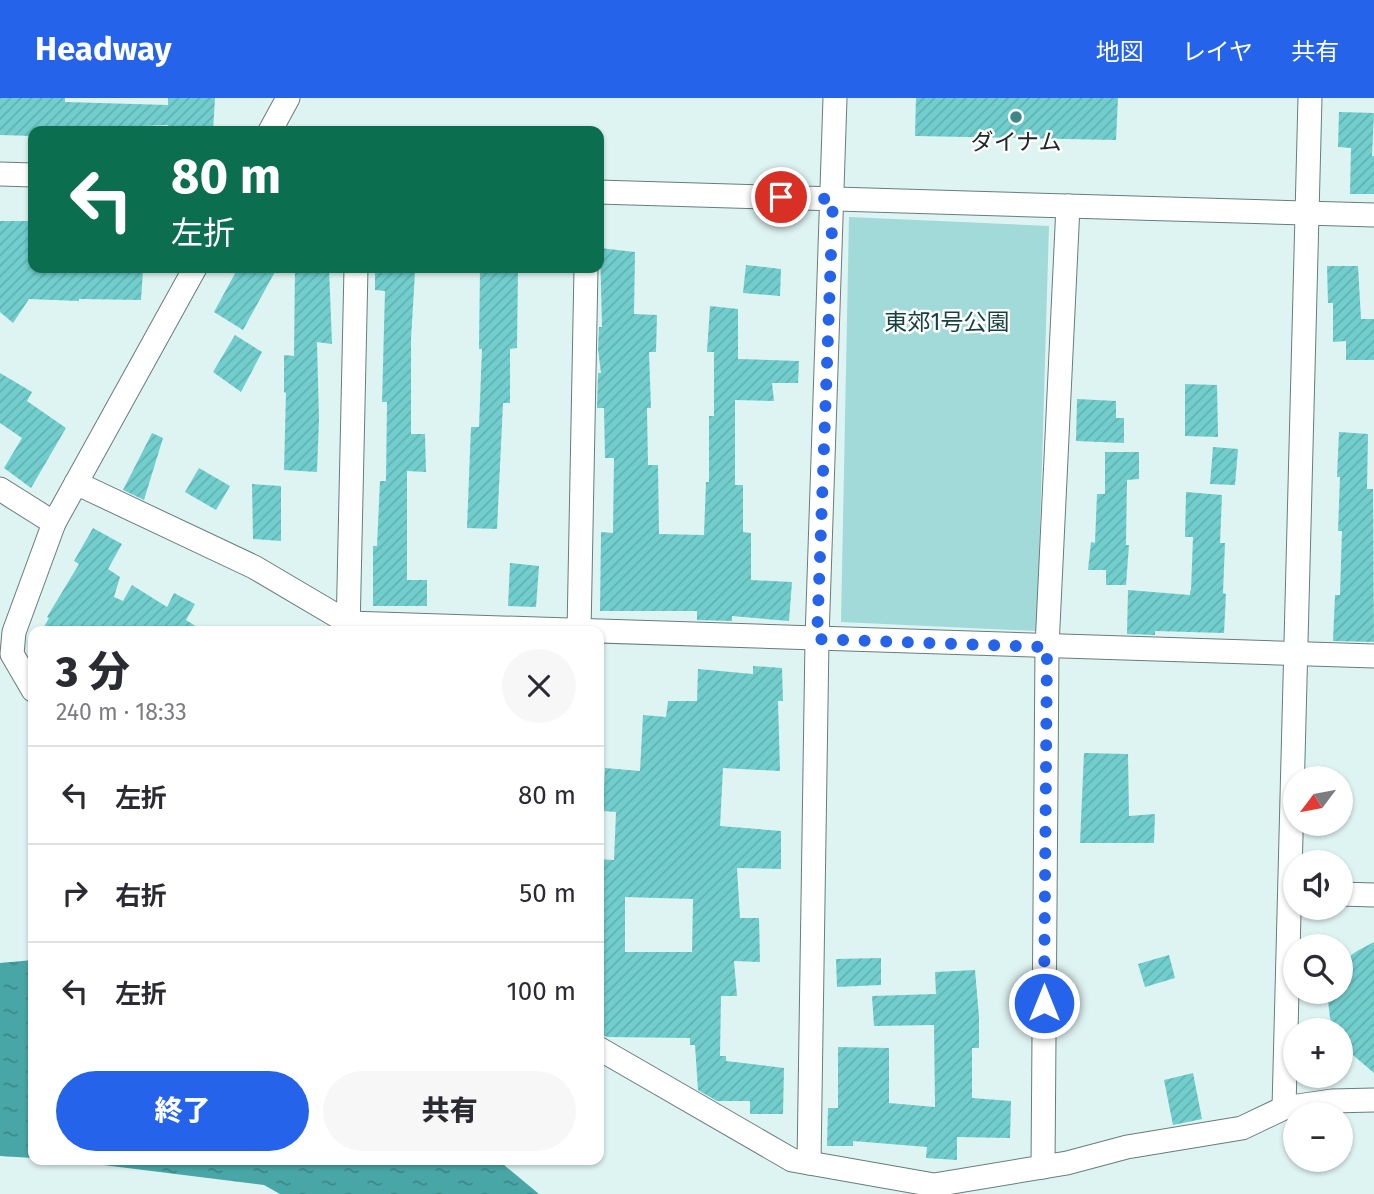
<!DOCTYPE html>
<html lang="ja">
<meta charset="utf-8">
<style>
:root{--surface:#fff;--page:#f7f7f7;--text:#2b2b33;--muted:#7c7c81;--line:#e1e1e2;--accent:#2563eb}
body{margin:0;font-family:"Fira Sans","Noto Sans JP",sans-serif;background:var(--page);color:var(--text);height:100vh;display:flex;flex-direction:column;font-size:26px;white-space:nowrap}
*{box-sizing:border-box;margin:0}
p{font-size:23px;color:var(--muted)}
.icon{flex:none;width:38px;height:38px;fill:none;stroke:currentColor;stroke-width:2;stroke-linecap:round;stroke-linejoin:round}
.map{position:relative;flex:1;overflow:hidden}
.details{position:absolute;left:28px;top:528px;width:576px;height:539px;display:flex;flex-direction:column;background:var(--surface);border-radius:14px;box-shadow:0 2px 5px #0004}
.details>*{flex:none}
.banner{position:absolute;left:28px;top:28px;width:576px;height:147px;border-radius:14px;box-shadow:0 2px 5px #0004;background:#0b6e4f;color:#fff;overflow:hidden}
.needle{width:46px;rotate:238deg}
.buttons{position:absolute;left:1283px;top:668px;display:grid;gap:14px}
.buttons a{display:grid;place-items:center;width:70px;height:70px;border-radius:50%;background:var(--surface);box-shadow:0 2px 5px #0004;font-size:35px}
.pin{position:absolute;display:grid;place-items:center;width:60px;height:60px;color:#fff;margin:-30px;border:4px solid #fff;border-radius:50%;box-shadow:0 2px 7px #0007}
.me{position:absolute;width:77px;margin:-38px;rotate:0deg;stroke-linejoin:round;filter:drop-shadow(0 0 5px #0008)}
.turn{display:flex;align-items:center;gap:24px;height:147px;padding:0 28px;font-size:32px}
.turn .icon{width:91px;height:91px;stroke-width:2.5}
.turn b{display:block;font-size:49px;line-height:60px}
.round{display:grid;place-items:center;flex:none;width:74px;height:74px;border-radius:37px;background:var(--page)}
.summary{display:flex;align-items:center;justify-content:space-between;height:119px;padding:0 28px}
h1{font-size:42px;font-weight:800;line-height:52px}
.primary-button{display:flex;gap:14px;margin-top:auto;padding:14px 28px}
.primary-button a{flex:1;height:80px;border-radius:42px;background:var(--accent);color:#fff;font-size:28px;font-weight:800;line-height:80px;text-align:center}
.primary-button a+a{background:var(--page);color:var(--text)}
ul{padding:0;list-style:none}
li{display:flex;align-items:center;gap:21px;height:98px;padding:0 28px;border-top:2px solid var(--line)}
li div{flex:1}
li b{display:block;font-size:26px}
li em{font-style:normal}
header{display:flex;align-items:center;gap:42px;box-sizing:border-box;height:98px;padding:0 35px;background:var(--accent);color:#fff}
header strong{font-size:33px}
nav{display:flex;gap:38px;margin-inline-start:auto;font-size:24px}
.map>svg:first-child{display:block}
</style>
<header>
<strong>Headway</strong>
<nav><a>地図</a><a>レイヤ</a><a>共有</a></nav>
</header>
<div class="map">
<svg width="1374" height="1096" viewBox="0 0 1374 1096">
<defs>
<pattern id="water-ripples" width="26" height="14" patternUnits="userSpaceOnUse" patternTransform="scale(1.75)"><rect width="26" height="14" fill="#48a7a6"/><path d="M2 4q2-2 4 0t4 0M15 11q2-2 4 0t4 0" fill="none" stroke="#3c8887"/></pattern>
<pattern id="building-hatch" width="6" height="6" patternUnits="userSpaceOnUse" patternTransform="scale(1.75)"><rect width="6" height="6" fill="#71cecd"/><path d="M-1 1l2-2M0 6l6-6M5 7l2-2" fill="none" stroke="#62b1b0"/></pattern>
</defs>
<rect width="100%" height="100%" fill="#def4f3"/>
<polygon fill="#a1dad9" points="849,119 1049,128 1037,533 841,524"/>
<g fill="url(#water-ripples)">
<polygon points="33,862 33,1060 0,1058 0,865"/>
<polygon points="63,1062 498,1062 539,1096 280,1096 264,1087"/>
</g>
<g fill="url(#building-hatch)" fill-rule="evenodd">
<polygon points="0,0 65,0 65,4 168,7 168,0 215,0 213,33 168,33 168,27 116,29 117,33 33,33 33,38 0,37"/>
<polygon points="916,0 1118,0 1116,42 915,38"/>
<polygon points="1339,14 1374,15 1372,58 1374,58 1374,96 1350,96 1351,50 1338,49"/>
<polygon points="0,123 33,123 33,170 104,170 143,172 141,202 79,201 79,203 29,201 13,225 0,214"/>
<polygon points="600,150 635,154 634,216 657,217 656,254 649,254 651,310 647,310 648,367 658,367 659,436 704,437 706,384 709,384 709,318 714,318 714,254 707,254 710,208 738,211 738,261 799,263 798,285 772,285 774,303 735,302 735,387 743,387 743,434 751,435 751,482 792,484 789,523 732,518 732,523 697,522 697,513 600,513 601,434 613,435 614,360 605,360 604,310 597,310 598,275 601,275 598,251 599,229 602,229"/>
<polygon points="746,167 781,171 780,198 743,195"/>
<polygon points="1327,168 1358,168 1361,221 1374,221 1374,262 1346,262 1346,243 1333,244 1333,205 1328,205"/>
<polygon points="238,170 277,170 243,232 214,214"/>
<polygon points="295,170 329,170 332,246 317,244 319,321 317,374 284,372 286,295 284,294 284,257 294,258"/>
<polygon points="375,170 404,170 405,174 415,174 411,241 411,336 425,336 426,374 407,373 407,482 427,482 427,508 373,508 373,448 377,448 380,383 386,383 387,304 382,304 385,193 375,192"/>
<polygon points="480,170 518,170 517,250 510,251 510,305 503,305 497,431 467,430 471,329 479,329 482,251 479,251"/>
<polygon points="235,237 262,254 241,294 213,274"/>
<polygon points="0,275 32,294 27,303 66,330 31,390 4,370 22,340 0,325"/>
<polygon points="1185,286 1217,287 1218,339 1185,338"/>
<polygon points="1077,301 1116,303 1116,320 1124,320 1124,345 1076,343"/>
<polygon points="1339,334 1368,336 1367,391 1373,391 1374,544 1333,543 1335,497 1340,497 1342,433 1338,433 1340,379 1337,379"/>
<polygon points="152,335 163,340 144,402 123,392"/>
<polygon points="1213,349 1238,351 1235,387 1210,386"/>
<polygon points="1105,354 1139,354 1139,381 1127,382 1126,447 1129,447 1126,487 1106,487 1106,472 1088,472 1091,444 1095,445 1097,396 1105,396"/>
<polygon points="199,370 230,388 216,412 185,394"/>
<polygon points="252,386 281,388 281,443 253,441"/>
<polygon points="1186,394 1222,397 1220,445 1225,445 1223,495 1226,496 1224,535 1155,533 1155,537 1127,536 1128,492 1190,497 1190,492 1191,493 1193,439 1185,439"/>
<polygon points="93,430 122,446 108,471 120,479 114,499 123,503 132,487 167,509 174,495 195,506 186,522 205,534 41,534 49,520 47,519 79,466 74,463"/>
<polygon points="510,465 539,468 536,509 508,508"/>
<path d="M753,568L782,570L783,603H778L780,673L723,670L720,728L781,733V771L737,770L740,820H759L760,864L734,863L737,898H721L720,958H726V963L784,970L783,1016H750V1003H717L698,992L695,947H690V940L608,939L598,936L601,846H598V761L614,762L616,714L603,713L605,670L640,673L643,617L666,619L668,603H697L698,571L753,576ZM625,799L693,801L692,854H625Z"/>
<polygon points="1084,655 1128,656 1129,718 1155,716 1154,745 1080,745"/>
<polygon points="1374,844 1374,975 1347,952 1340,943 1340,933 1334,933 1330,920 1327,894 1340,894 1340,865 1357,853"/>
<polygon points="1169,857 1175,880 1145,889 1138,866"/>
<polygon points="881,860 881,887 837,889 836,861"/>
<polygon points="975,872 979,919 979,950 972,950 972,1000 1011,1003 1010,1040 957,1039 957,1062 926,1060 927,1049 853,1043 853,1048 827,1048 828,1010 838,1010 838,949 889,950 889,1005 935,1009 934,927 874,928 872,898 936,896 935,874"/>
<polygon points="1193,975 1202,1021 1173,1027 1164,982"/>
</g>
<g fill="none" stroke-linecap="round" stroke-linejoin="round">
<defs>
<g id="street">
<polyline points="270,33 288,0"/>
<polyline points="0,76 33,77"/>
<polyline points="598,94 1374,117"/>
<polyline points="76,385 254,469 349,525 1374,558"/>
<polyline points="0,391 54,425"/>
<polyline points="348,534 356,170"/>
<polyline points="579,534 586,170"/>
<polyline points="33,592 12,556 14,534 54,425 195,170"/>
<polyline points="1340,796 1374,797"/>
<polyline points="598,950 792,1062 934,1087 1067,1065 1127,1049 1242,1030 1284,1010 1332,1003 1374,1002"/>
<polyline points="1284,1010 1310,0"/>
<polyline points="809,1065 817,541 835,0"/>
<polyline points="1043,1069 1047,549 1068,108"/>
</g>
</defs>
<use href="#street" stroke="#687c7b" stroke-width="25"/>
<use href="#street" stroke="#fff" stroke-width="23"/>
</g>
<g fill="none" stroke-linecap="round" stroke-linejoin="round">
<polyline stroke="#2563eb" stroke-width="12" stroke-dasharray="0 21.6" points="781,99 833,101 817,541 1047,549 1044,905"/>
</g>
<circle fill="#3e8685" stroke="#fff" stroke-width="2.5" cx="1016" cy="19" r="7"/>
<g text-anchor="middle" stroke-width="5" stroke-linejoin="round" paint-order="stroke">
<g font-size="23" fill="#212929" stroke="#fff">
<text x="1016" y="52">ダイナム</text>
</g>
<g font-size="23" fill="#164141" stroke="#fff">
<text x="947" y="232">東郊1号公園</text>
</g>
</g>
</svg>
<div class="buttons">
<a><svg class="needle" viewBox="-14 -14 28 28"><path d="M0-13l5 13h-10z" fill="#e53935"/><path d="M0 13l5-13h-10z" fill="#7c7c81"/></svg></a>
<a><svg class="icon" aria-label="sound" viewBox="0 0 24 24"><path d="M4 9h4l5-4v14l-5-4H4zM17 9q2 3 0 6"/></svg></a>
<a><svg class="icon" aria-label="search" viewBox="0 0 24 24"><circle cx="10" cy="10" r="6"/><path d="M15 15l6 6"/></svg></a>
<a>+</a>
<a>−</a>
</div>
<div class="pin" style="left:781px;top:99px;background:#d93025"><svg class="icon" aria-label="arrive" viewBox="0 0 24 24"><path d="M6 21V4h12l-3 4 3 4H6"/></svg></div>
<svg class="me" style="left:1044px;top:905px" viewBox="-20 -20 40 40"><circle r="17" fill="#2563eb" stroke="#fff" stroke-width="3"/><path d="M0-11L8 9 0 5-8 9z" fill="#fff"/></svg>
<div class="banner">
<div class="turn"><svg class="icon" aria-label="left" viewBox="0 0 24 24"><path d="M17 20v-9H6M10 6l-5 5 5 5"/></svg><div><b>80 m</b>左折</div></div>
</div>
<section class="details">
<div class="summary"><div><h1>3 分</h1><p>240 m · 18:33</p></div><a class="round"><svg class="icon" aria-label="close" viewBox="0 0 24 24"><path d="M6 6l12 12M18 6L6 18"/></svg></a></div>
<ul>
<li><svg class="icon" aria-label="left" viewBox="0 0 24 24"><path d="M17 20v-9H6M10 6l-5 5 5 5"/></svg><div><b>左折</b></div><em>80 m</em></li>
<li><svg class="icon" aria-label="right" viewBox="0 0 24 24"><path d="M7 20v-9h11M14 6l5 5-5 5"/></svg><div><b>右折</b></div><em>50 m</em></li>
<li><svg class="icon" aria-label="left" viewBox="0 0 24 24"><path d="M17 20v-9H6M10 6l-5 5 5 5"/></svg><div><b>左折</b></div><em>100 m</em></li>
</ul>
<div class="primary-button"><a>終了</a><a>共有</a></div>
</section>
</div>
